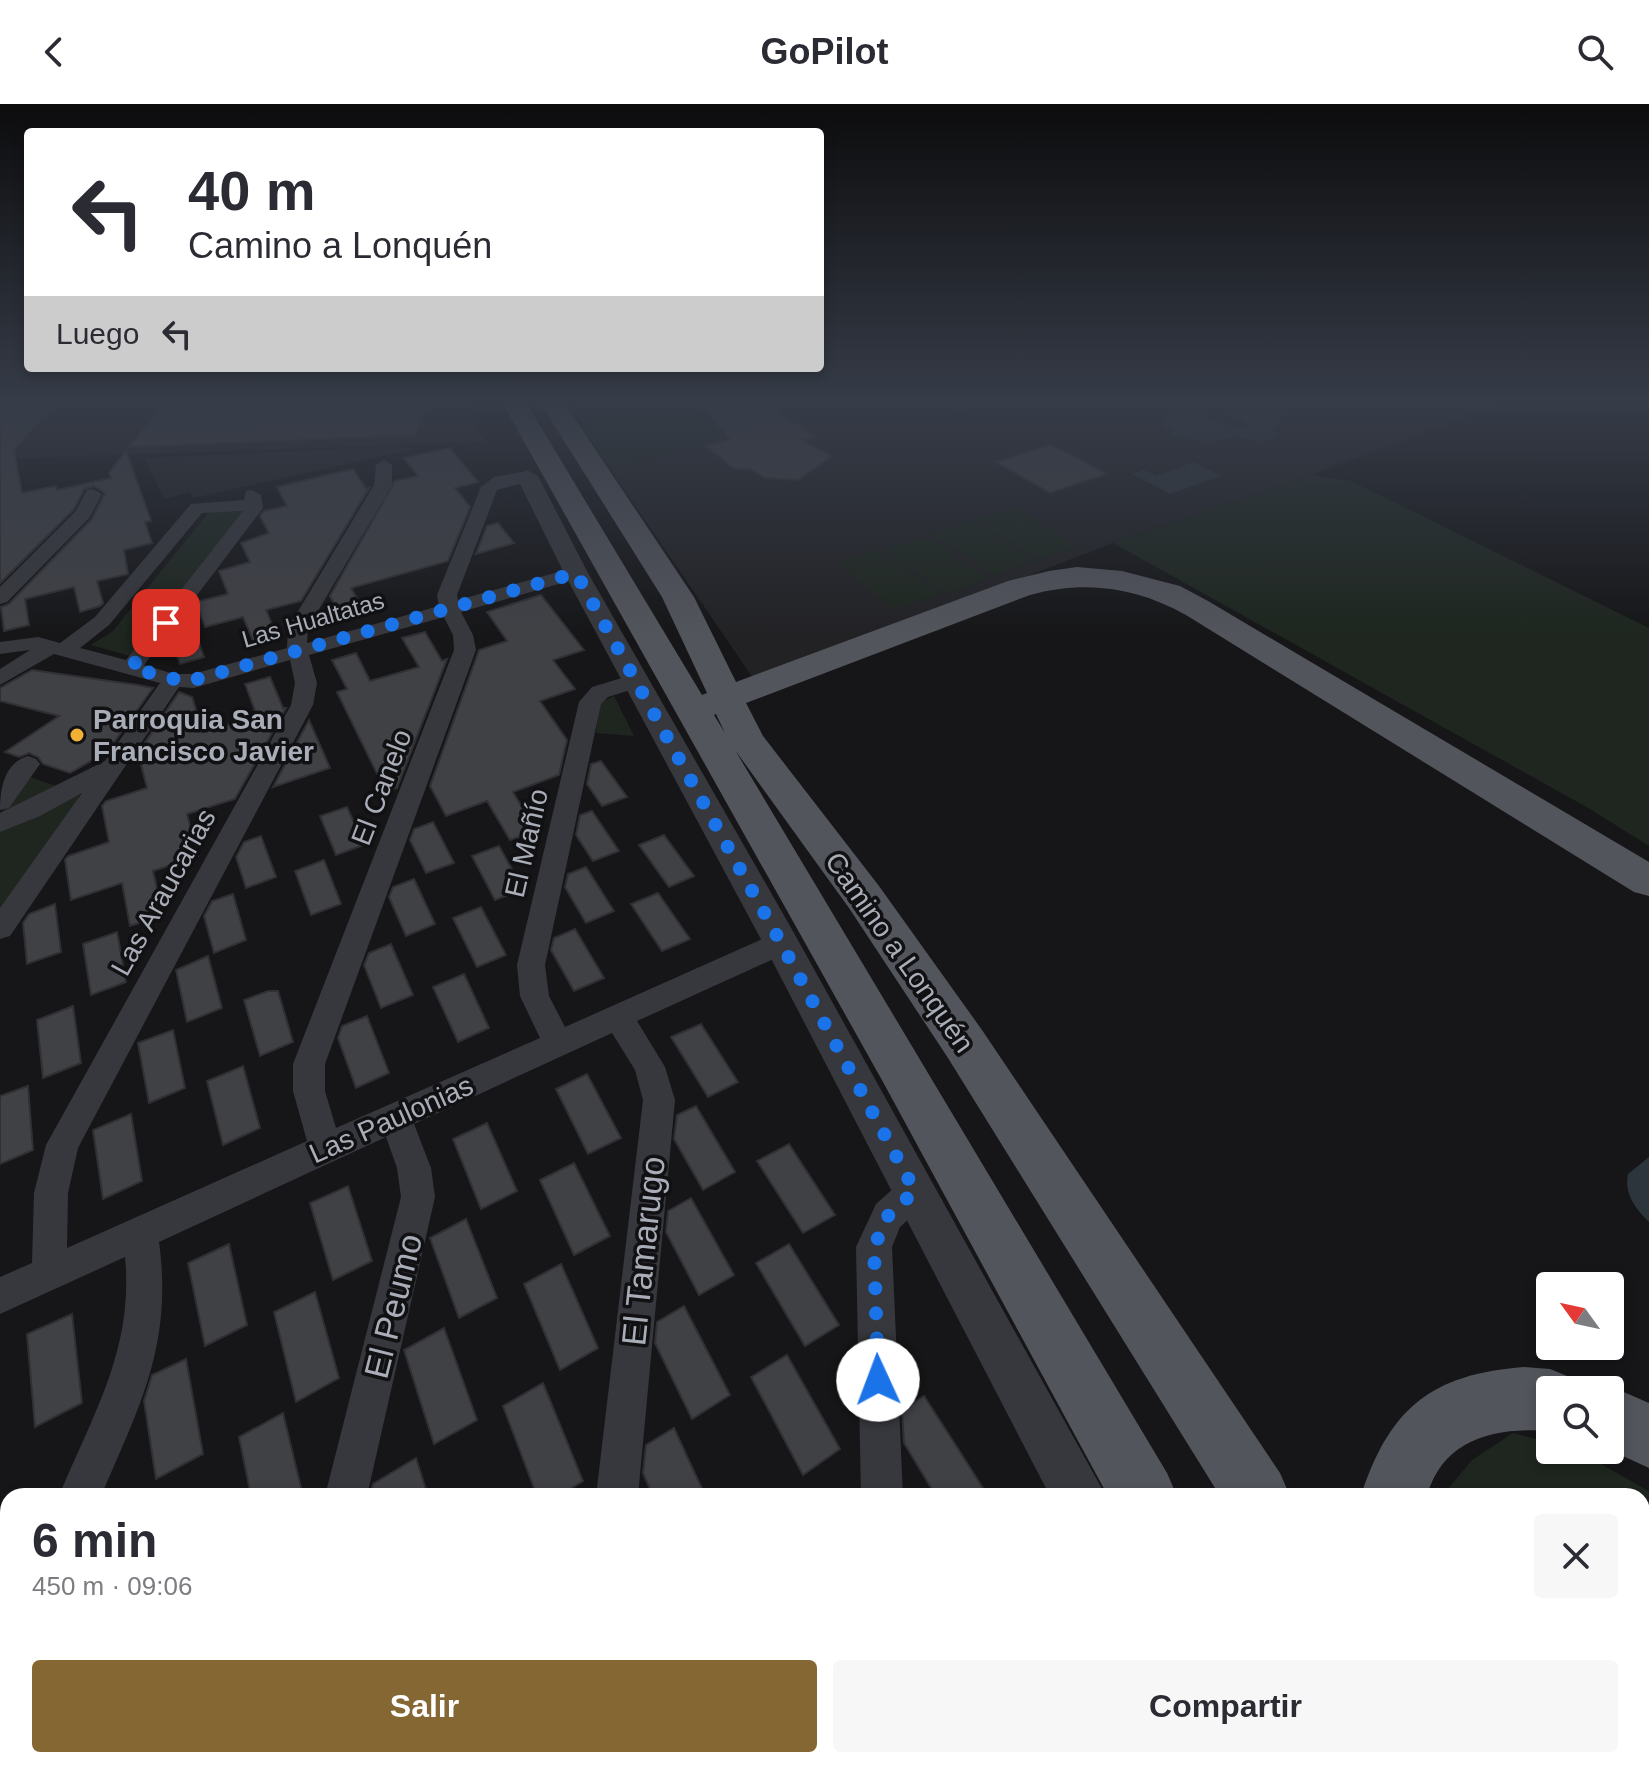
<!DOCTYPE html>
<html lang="es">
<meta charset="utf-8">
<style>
:root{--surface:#fff;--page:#f7f7f7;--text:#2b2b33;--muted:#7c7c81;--accent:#856733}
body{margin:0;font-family:Helvetica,sans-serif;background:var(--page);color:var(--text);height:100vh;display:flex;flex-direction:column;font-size:30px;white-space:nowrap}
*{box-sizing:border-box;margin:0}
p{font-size:26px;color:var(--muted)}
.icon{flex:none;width:44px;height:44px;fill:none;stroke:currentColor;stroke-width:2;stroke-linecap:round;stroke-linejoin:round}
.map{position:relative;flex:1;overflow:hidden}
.details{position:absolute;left:0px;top:1384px;width:1650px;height:280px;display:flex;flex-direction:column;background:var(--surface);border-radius:24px 24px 0 0;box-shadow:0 4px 12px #0003}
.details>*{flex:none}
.banner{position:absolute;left:24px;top:24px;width:800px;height:244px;border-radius:8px;box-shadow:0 4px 12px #0003;background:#fff;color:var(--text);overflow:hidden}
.needle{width:52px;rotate:303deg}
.controls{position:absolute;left:1536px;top:1168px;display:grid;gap:16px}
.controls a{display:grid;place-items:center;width:88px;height:88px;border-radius:8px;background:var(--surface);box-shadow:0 4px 12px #0003;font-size:40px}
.pin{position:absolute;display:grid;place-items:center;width:68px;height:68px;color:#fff;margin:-34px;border-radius:16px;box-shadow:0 4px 12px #0006}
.me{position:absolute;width:88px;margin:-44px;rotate:358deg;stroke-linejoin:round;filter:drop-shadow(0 0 6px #0008)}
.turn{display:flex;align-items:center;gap:28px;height:168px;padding:0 32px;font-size:36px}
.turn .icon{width:104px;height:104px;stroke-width:2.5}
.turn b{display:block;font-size:56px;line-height:68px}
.then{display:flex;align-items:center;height:76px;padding:0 32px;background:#0003;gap:16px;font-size:30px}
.round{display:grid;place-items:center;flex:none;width:84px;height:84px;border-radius:8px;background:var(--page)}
.overview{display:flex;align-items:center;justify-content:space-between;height:136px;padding:0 32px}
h1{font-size:48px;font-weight:700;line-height:60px}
.cta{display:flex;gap:16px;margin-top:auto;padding:16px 32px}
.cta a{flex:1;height:92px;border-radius:8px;background:var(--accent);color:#fff;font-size:32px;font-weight:700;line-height:92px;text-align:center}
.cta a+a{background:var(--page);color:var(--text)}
header{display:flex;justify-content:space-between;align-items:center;height:104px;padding:0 32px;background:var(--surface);font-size:36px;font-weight:700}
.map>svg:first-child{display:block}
</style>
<header><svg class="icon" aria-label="back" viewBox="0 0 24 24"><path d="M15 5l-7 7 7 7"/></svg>GoPilot<svg class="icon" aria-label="search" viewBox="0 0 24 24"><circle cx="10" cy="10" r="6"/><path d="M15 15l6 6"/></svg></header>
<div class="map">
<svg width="1649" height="1664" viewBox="0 0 1649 1664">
<rect width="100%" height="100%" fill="#161618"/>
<g fill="#222225">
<polygon points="0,300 471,300 476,326 487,338 0,355"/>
<polygon points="847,300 1498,300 1311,371 1113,439 755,577 610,365"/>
<polygon points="390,343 419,344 193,394 190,388 164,395 144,354"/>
</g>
<g fill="#1e261f">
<polygon points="569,300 850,300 610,365"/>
<polygon points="902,300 945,300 972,314 943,322"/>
<polygon points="1311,371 1351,377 1649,524 1649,742 1590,705 1113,439"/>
<polygon points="1014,403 1077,442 1038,456 975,415"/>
<polygon points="247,407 130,552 91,541 113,527 209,408"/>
<polygon points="972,416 1034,457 993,472 932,430"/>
<polygon points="927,432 988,474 945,490 885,445"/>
<polygon points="880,445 940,490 895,506 837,460"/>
<polygon points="614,592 634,632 596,629 599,599"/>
<polygon points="28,672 64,685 86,680 46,752 0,816 0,710"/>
<polygon points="1513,1329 1550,1339 1550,1346 1576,1346 1649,1387 1649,1664 1534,1664 1529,1656 1642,1656 1642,1392 1442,1392 1472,1356"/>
</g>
<g fill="#2c353c">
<path d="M1239,301L1265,303L1281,310L1280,319L1271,325L1276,329L1273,334C1258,342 1249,333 1235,333C1228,333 1222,337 1215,337C1200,338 1184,335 1170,330L1173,326L1162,323L1163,317C1197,296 1215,323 1245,324L1248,320L1231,310V305Z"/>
<polygon points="1194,358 1221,372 1170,390 1132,370 1144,366 1156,372"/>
<path d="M1649,1053V1118C1635,1104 1624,1090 1628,1070Z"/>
</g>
<g fill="#404145" stroke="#303034" stroke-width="2">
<polygon points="0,300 55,300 14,346 22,389 56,382 57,386 111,374 109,369 126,347 151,417 145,418 152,439 124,446 128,470 97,477 103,499 100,502 80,508 74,483 25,495 29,521 4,527 1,503 9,500 92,415 105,389 94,382 84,385 74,405 0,479"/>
<polygon points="163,300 429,300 415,331 129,343"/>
<polygon points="699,300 768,300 816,333 802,336 832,352 798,376 765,374 752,366 733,364 706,342 730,335"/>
<polygon points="1051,341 1070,350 1107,370 1050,389 996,358"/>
<polygon points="450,344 478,378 455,384 470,403 448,457 351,484 365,508 343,515 330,492 395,377 418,372 404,354"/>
<polygon points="353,365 366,385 369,384 301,497 266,506 277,532 254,539 243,513 205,523 196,498 228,490 219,467 250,458 241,439 269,429 260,412 264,407 287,402 277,383"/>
<polygon points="498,419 514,439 476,450 487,422"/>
<polygon points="541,491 584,546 553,556 575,585 540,597 567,636 559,671 513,688 536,727 510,736 487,697 446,712 430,682 479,546 507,537 487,508"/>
<polygon points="195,527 204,553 180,560 171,533"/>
<polygon points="425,528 442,557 447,555 397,684 386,688 337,588 347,585 332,556 356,549 370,577 419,563 402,534"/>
<polygon points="32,566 138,581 153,584 107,648 70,669 43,660 38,653 29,649 19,653 5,648 59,612 0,597 0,584"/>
<polygon points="270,573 283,604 286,604 235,695 187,710 198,752 153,767 163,811 130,822 122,779 71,796 65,756 68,752 109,738 102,702 106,697 147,684 138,649 179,588 192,593 203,628 257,612 245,580"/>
<polygon points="309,616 330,664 273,683"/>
<polygon points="601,657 627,693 602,702 587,680 591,660"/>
<polygon points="347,703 364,741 336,751 320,712"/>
<polygon points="592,707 619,747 593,757 576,731 580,711"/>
<polygon points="433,718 454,759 426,769 410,736 414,725"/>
<polygon points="664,731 694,772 669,783 639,741"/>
<polygon points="261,732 276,773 246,784 236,753 244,738"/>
<polygon points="499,742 523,785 495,796 472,752"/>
<polygon points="324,756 341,800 311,811 295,767"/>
<polygon points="586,763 614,807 586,819 565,783 568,770"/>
<polygon points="414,775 435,820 406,832 389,793 393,783"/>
<polygon points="658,789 690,835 662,847 631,800"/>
<polygon points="233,790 246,836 214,849 204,812 212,797"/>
<polygon points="55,800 61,848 27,860 23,819 29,810"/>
<polygon points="481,803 506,851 477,863 453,814"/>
<polygon points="575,825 604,874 574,887 551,846 554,834"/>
<polygon points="117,828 126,878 91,891 83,840"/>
<polygon points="391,840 413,891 381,904 364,861 369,849"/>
<polygon points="208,852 222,904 187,918 176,866"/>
<polygon points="464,870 489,924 458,938 433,883"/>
<polygon points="268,887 278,887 293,938 260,952 244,896"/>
<polygon points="73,902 81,959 43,974 37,916"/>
<polygon points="367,912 389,969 356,984 338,934 342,922"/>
<polygon points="701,920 738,978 708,993 671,933"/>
<polygon points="173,926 185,984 149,999 138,939"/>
<polygon points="243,962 260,1024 223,1041 207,977"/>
<polygon points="587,970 621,1034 588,1050 556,985"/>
<polygon points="28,982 33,1046 0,1060 0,992"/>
<polygon points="696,1002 735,1068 703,1086 674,1035 677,1011"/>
<polygon points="131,1010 142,1077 103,1095 93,1026"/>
<polygon points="487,1019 517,1087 481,1105 453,1035"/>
<polygon points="789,1040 835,1111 803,1129 757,1057"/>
<polygon points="574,1059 610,1132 574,1151 540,1076"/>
<polygon points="348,1082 372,1157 333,1176 310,1099"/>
<polygon points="691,1094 734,1171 699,1191 666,1128 668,1107"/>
<polygon points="466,1115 497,1194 459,1214 430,1134"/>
<polygon points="229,1140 247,1221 205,1242 188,1159"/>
<polygon points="789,1140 839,1221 805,1242 756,1159"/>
<polygon points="561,1160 598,1244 560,1266 524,1180"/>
<polygon points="315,1188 339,1274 296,1298 274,1208"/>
<polygon points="684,1202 730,1291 692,1315 655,1239 657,1218"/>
<polygon points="72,1210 82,1299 35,1323 27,1230"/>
<polygon points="444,1224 477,1316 434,1340 404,1246"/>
<polygon points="787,1251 840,1345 803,1371 751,1273"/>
<polygon points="186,1255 203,1350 156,1375 144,1297 152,1271"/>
<polygon points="543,1279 583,1377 559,1392 537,1392 503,1302"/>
<polygon points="924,1292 955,1340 988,1392 936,1392 904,1339 902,1306"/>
<polygon points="283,1309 303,1392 251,1392 239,1333"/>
<polygon points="674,1324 697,1374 706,1392 653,1392 643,1369 646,1341"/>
<polygon points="416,1354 428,1392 370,1392 373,1380"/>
</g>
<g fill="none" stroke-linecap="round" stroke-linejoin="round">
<g fill="#37383d" fill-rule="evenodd">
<path d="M384,356L392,361V381L308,524L307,539L439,502L437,491L481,383L494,373L527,367L535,372L533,376L497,386L457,491L458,496L576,463L586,469L583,473L461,508L473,531L476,546L325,960V987L336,1024L540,934L520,892L517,861L579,598L592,583L635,570L646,577L643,582L608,593L601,600L545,861L549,892L565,923L771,831L781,828L791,831L795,839L791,847L637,917L665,963L675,996L638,1392H596L643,996L635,966L612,929L414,1020L431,1064L435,1093L367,1392H325L401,1093L397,1064L386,1033L159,1138C173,1240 140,1301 101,1392H59C93,1310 134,1245 125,1153L0,1210V1173L32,1159L34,1089L46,1041L291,601L295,579L290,556L194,584L179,583L10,832L0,835V804L82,689L40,712L0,728V709L105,657L160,579L54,550L0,581V565L30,546L0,550V538L38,533L60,539L95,513L191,400L244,396L246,387L252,386L261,391L263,404L144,561L174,570H193L287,544L288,524L374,381L376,361ZM243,407L126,556L80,544L109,521L202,409ZM444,513L453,531L454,546L293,960V987L307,1037L67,1144L68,1089L78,1044L313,601L317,579L309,551Z"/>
<polygon points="93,385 102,390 90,413 7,498 0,500 0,483 76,407 87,386"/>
<path d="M28,652L36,655L40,660L9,704L0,706C0,685 4,659 28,652Z"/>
<polygon points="915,1071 927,1076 932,1087 927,1098 900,1123 892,1143 903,1392 861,1392 856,1143 876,1100 903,1076"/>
<polygon points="8,1543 8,1606 0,1609 0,1546"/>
<polygon points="257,1656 305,1656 303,1664 255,1664"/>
<polygon points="565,1656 613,1656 612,1664 564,1664"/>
<polygon points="869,1656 917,1656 918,1664 870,1664"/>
</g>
<g fill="#37383d" fill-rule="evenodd">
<polygon points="527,366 538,372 588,469 794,829 1106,1392 1050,1392 763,839 564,469 516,372"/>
<polygon points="1191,1656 1255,1656 1258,1664 1194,1664"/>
</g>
<g fill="#53555c" fill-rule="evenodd">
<path d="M503,300H527L702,591L707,589L662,493L541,300H565L694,493L736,578L1008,477L1049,467L1077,463L1122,467L1180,482L1208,497L1649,758V792L1634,788L1186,511C1136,483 1085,476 1030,491L746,599L763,632L879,782L982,926L1280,1369L1290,1392H1220L948,954L849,804L735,646L1167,1369L1177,1392H1108L883,978ZM716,610L725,629L714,611Z"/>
<path d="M1524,1263L1550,1265L1572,1274L1577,1286H1550V1327C1497,1323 1443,1334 1427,1392H1361C1389,1305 1431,1270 1524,1263Z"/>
<polygon points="1610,1282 1649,1299 1649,1364 1610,1346 1610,1286 1600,1286"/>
<polygon points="1266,1656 1344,1656 1347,1664 1270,1664"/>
<polygon points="1392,1656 1470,1656 1473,1664 1396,1664"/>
</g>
</g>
<linearGradient id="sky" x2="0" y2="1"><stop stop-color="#0c0c0d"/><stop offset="0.56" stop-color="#363c48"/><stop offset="1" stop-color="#363c48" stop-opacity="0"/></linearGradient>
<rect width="1649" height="532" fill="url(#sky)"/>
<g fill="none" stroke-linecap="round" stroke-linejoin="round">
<polyline stroke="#1a73e8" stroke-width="14" stroke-dasharray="0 25.2" points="166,519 131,564 186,578 576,469 781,839 915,1087 888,1112 874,1143 878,1276"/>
</g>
<circle fill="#f2b134" stroke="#111113" stroke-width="3" cx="77" cy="631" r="8"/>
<g text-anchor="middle" stroke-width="7" stroke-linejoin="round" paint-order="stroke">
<g font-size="24" fill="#a8adb8" stroke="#111113">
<text transform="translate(313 516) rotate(-16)" y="8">Las Hualtatas</text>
</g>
<g font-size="28" font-weight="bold" fill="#a8adb8" stroke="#111113" text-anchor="start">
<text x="93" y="625">Parroquia San<tspan x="93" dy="32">Francisco Javier</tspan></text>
</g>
<g font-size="28" fill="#a8adb8" stroke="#111113">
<text transform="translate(381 683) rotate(-69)" y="10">El Canelo</text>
<text transform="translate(526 739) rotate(-77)" y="10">El Mañío</text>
<text transform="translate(163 788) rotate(-61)" y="10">Las Araucarias</text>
<text transform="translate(900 848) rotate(55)" y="10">Camino a Lonquén</text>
<text transform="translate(391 1015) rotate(-24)" y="10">Las Paulonias</text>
</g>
<g font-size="34" fill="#a8adb8" stroke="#111113">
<text transform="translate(643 1147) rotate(-84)" y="12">El Tamarugo</text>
<text transform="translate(393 1202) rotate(-76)" y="12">El Peumo</text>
</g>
</g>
</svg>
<div class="controls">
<a><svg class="needle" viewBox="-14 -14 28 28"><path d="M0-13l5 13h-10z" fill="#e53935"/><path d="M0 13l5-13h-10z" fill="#7c7c81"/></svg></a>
<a><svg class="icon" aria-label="search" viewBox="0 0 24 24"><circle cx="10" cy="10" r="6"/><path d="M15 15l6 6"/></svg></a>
</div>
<div class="pin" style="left:166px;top:519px;background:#d93025"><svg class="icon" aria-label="arrive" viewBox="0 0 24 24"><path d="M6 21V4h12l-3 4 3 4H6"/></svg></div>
<svg class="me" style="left:878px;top:1276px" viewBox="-20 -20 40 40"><circle r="19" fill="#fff"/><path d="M0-13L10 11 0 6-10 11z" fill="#1a73e8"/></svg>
<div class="banner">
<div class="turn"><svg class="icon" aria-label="left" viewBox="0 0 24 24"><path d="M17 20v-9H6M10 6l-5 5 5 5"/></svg><div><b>40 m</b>Camino a Lonquén</div></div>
<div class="then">Luego<svg class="icon" aria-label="left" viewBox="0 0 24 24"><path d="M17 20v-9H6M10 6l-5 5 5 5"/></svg></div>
</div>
<section class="details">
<div class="overview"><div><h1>6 min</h1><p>450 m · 09:06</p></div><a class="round"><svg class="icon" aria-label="close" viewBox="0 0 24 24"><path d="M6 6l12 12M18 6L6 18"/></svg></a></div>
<div class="cta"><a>Salir</a><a>Compartir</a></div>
</section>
</div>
